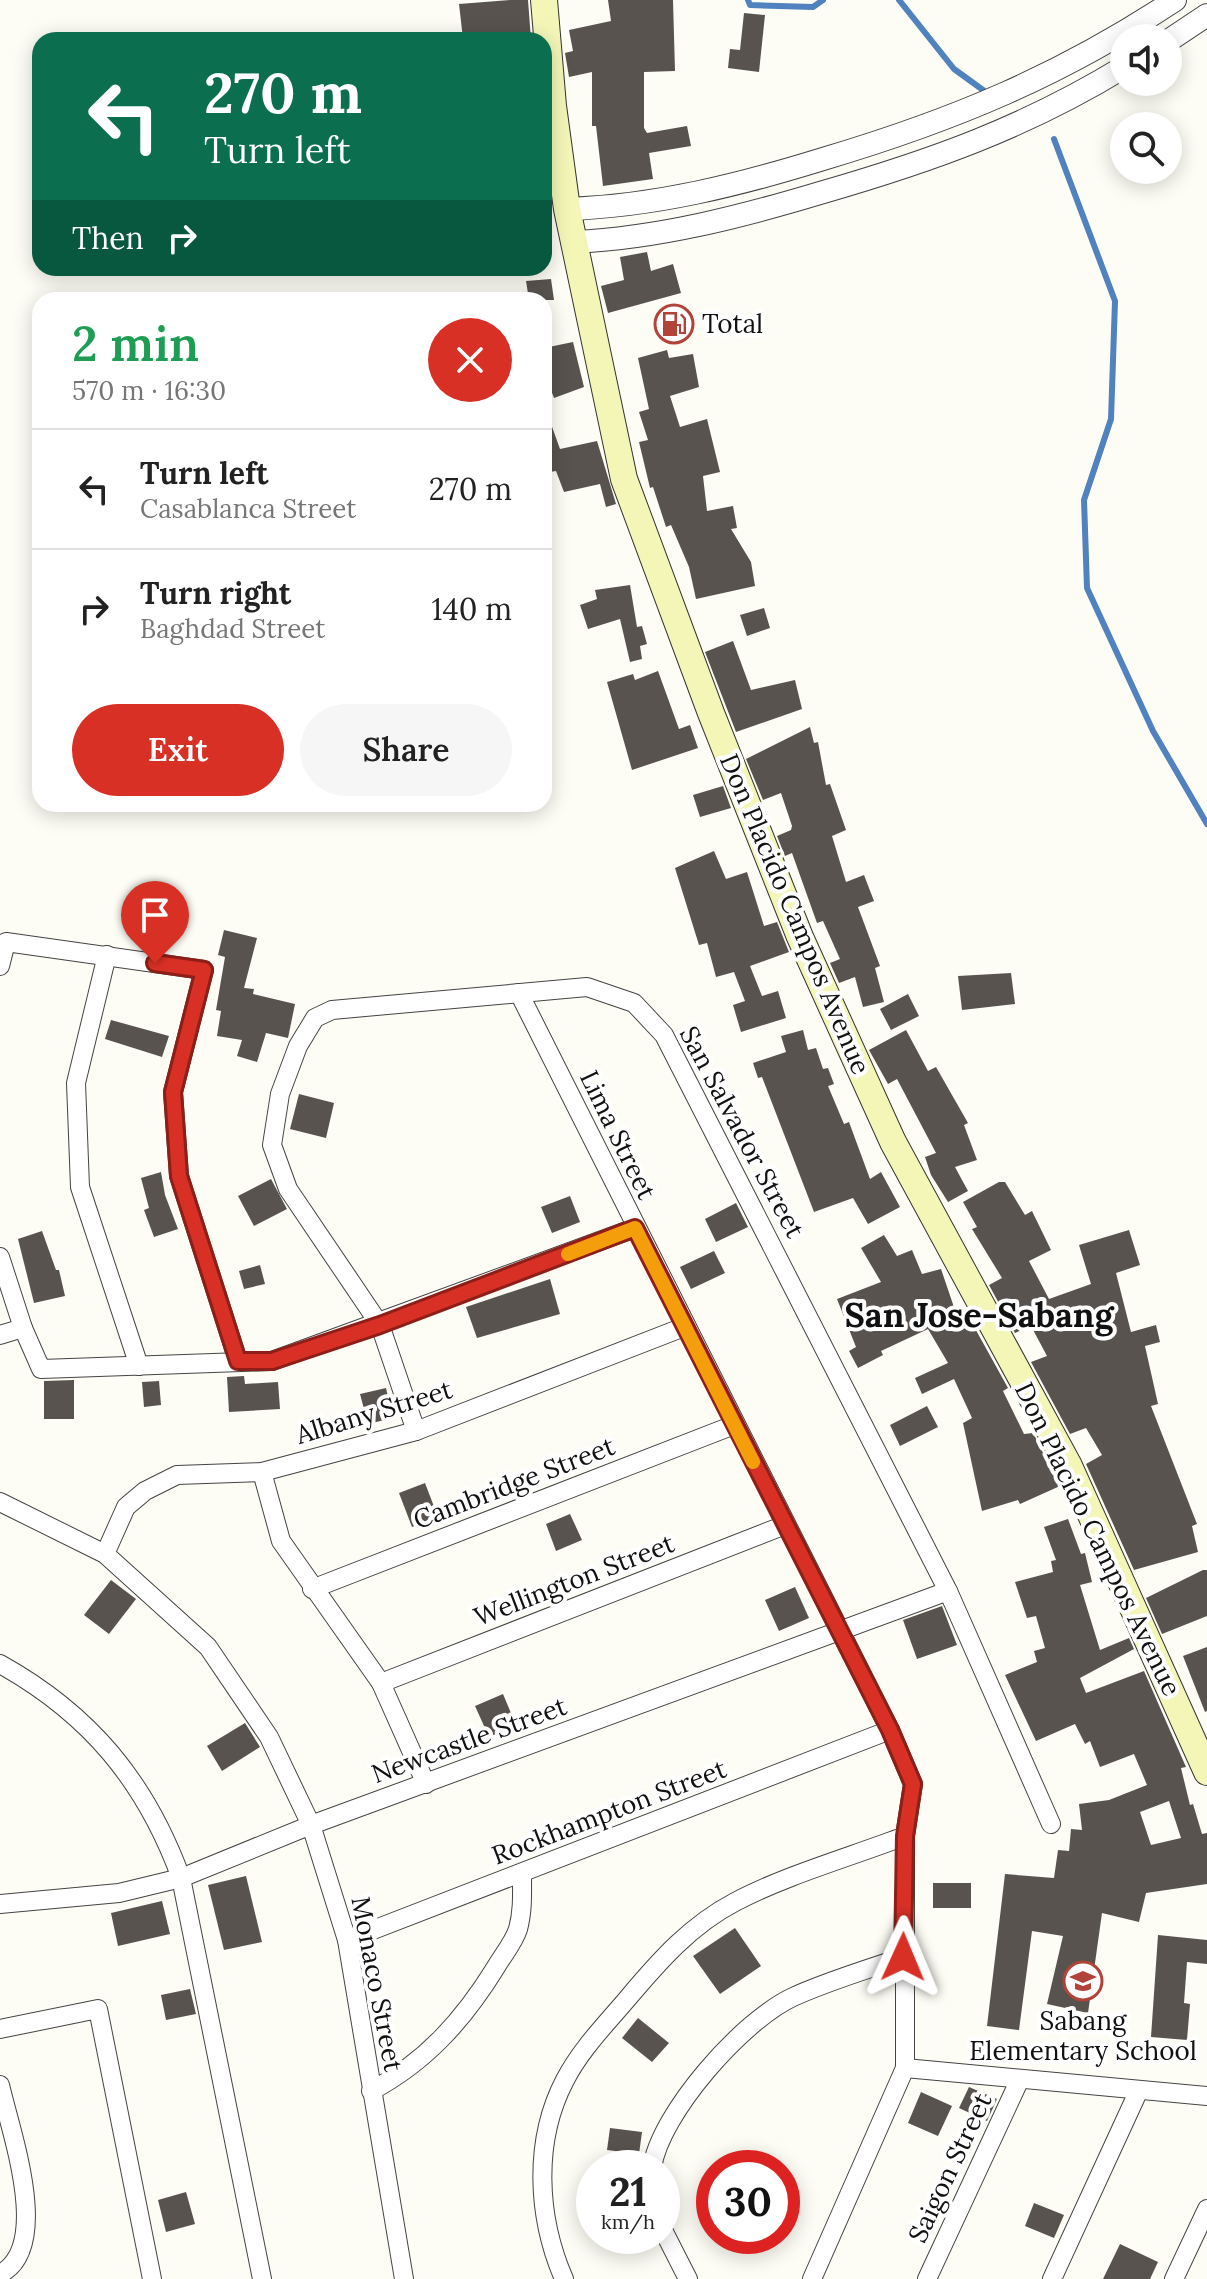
<!DOCTYPE html>
<meta charset="utf-8">
<style>
:root{--surface:#fff;--page:#f6f6f6;--text:#222;--muted:#767676;--line:#e0e0e0;--accent:#d93025}
body{margin:0;font-family:Lora,serif;background:var(--page);color:var(--text);height:100vh;display:flex;flex-direction:column;font-size:30px;white-space:nowrap}
*{box-sizing:border-box;margin:0}
p{font-size:26px;color:var(--muted)}
.icon{flex:none;width:44px;height:44px;fill:none;stroke:currentColor;stroke-width:2;stroke-linecap:round;stroke-linejoin:round}
.map{position:relative;flex:1;overflow:hidden}
.panel{position:absolute;left:32px;top:292px;width:520px;height:520px;display:flex;flex-direction:column;background:var(--surface);border-radius:24px;box-shadow:0 4px 20px #0003}
.panel>*{flex:none}
.guide{position:absolute;left:32px;top:32px;width:520px;height:244px;border-radius:24px;box-shadow:0 4px 20px #0003;background:#0b6e4f;color:#fff;overflow:hidden}
.buttons{position:absolute;left:1110px;top:24px;display:grid;gap:16px}
.buttons a{display:grid;place-items:center;width:72px;height:72px;border-radius:50%;background:var(--surface);box-shadow:0 4px 20px #0003;font-size:40px}
.speed{position:absolute;left:576px;top:2150px;display:flex;gap:16px;font-size:40px;font-weight:700;text-align:center}
.speed>*{display:grid;place-content:center;width:104px;height:104px;border-radius:50%;background:var(--surface);box-shadow:0 4px 20px #0003;line-height:1}
.speed small{font-size:20px;font-weight:400}
.speed .limit{border:12px solid #d22;background:#fff;color:#111}
.pin{position:absolute;display:grid;place-items:center;width:68px;height:68px;color:#fff;margin:-82px -34px;border-radius:50% 50% 50% 0;rotate:-45deg;box-shadow:0 0 8px #0007}
.pin .icon{rotate:45deg}
.me{position:absolute;width:88px;margin:-44px;rotate:1deg;stroke-linejoin:round;filter:drop-shadow(0 0 6px #0008)}
.turn{display:flex;align-items:center;gap:28px;height:168px;padding:0 40px;font-size:36px}
.turn .icon{width:104px;height:104px;stroke-width:2.5}
.turn b{display:block;font-size:56px;line-height:68px}
.then{display:flex;align-items:center;height:76px;padding:0 40px;background:#0003;gap:16px;font-size:30px}
.round{display:grid;place-items:center;flex:none;width:84px;height:84px;border-radius:42px;background:var(--page)}
.overview{display:flex;align-items:center;justify-content:space-between;height:136px;padding:0 40px}
h1{font-size:48px;font-weight:600;line-height:60px;color:#1e9e55}
.cta{display:flex;gap:16px;margin-top:auto;padding:16px 40px}
.cta a{flex:1;height:92px;border-radius:48px;background:var(--accent);color:#fff;font-size:32px;font-weight:600;line-height:92px;text-align:center}
.cta a+a{background:var(--page);color:var(--text)}
ul{padding:0;list-style:none}
li{display:flex;align-items:center;gap:24px;height:120px;padding:0 40px;border-top:2px solid var(--line)}
li div{flex:1}
li b{display:block;font-size:30px}
li em{font-style:normal}
.map>svg:first-child{display:block}
</style>
<div class="map">
<svg width="1207" height="2279" viewBox="0 0 1207 2279">
<rect width="100%" height="100%" fill="#fefdf5"/>
<g fill="none" stroke-linecap="round" stroke-linejoin="round">
<g stroke="#4f82be" stroke-width="6">
<polyline points="748,0 750,5 813,7 823,0"/>
<polyline points="899,0 954,69 983,90"/>
<polyline points="1054,139 1115,301 1111,419 1084,500 1087,588 1153,731 1207,824"/>
</g>
</g>
<g fill="#58534e" fill-rule="evenodd">
<polygon points="510,0 528,0 531,40 498,40 498,33 463,39 459,4"/>
<polygon points="608,0 673,0 675,71 644,72 644,128 647,133 687,126 691,146 649,153 653,179 603,186 596,126 592,126 592,72 569,77 565,53 573,51 569,30 611,21"/>
<polygon points="744,13 765,15 759,72 728,68 730,49 740,50"/>
<polygon points="647,252 651,271 673,264 681,293 608,313 601,286 624,280 620,257"/>
<polygon points="551,279 554,300 529,300 526,281"/>
<polygon points="573,342 584,387 554,398 544,372 544,348"/>
<polygon points="667,350 669,358 693,354 699,387 670,396 680,427 707,419 720,472 703,476 707,511 733,506 737,528 731,529 751,562 755,586 696,599 689,567 671,525 666,527 653,487 650,488 639,442 648,440 639,412 649,409 638,358"/>
<polygon points="546,410 560,449 597,441 616,504 606,507 600,484 564,492 556,471 544,473"/>
<polygon points="630,585 637,627 642,626 647,644 640,646 642,659 630,662 620,619 588,629 580,605 597,599 595,590"/>
<polygon points="764,608 770,628 747,636 740,615"/>
<polygon points="733,641 751,690 795,680 802,709 736,732 705,652"/>
<polygon points="658,671 679,729 690,725 698,748 632,770 607,682 633,674 635,680"/>
<polygon points="810,727 814,743 818,742 826,785 830,784 846,830 832,836 846,882 864,875 874,901 858,907 880,966 875,968 884,1002 863,1007 855,977 839,983 830,963 840,959 823,921 817,923 792,853 785,856 777,836 791,830 792,826 781,793 763,800 746,759"/>
<polygon points="723,786 731,808 700,817 693,795"/>
<polygon points="714,851 726,879 747,872 764,926 777,922 789,952 750,966 762,996 778,991 786,1018 741,1032 733,1005 745,1001 734,972 716,977 707,943 699,945 675,868"/>
<polygon points="134,913 159,916 156,940 132,937"/>
<polygon points="224,930 257,938 244,988 254,989 253,994 295,1004 288,1038 266,1033 257,1062 237,1056 242,1040 217,1036 221,1011 216,1010 225,957 218,955"/>
<polygon points="1011,973 1015,1004 962,1010 958,976"/>
<polygon points="908,994 919,1016 891,1030 880,1009"/>
<polygon points="111,1020 169,1036 162,1057 105,1039"/>
<polygon points="803,1030 808,1050 816,1048 823,1069 828,1068 834,1084 828,1086 844,1124 849,1122 870,1179 881,1172 900,1207 868,1224 853,1198 814,1212 762,1077 758,1078 753,1063 786,1052 781,1036"/>
<polygon points="906,1030 928,1071 936,1067 968,1123 964,1125 977,1160 955,1167 968,1191 948,1202 931,1175 925,1157 936,1153 897,1079 888,1084 869,1050"/>
<polygon points="299,1094 334,1103 326,1138 290,1129"/>
<polygon points="161,1172 165,1195 178,1229 154,1237 144,1210 149,1208 141,1178"/>
<polygon points="271,1179 287,1209 254,1226 238,1196"/>
<polygon points="999,1182 1005,1182 1025,1215 1032,1211 1051,1250 1029,1261 1049,1299 1091,1284 1079,1245 1129,1230 1140,1265 1116,1273 1131,1332 1156,1325 1160,1342 1145,1346 1158,1404 1151,1406 1197,1524 1192,1526 1198,1552 1134,1570 1086,1464 1102,1455 1086,1428 1070,1434 1031,1362 1047,1356 1031,1326 1015,1333 989,1285 1002,1278 972,1229 977,1227 963,1202"/>
<polygon points="570,1196 580,1222 552,1233 541,1207"/>
<polygon points="736,1203 748,1227 716,1242 705,1219"/>
<polygon points="42,1231 56,1270 59,1270 65,1296 34,1303 18,1239"/>
<polygon points="884,1235 897,1256 912,1250 922,1274 941,1269 958,1319 967,1314 1008,1388 1003,1391 1024,1434 1033,1433 1060,1486 1020,1504 1018,1500 982,1511 963,1423 972,1418 954,1379 922,1394 915,1378 948,1363 928,1329 881,1351 883,1355 858,1368 849,1351 856,1347 837,1299 881,1282 861,1248"/>
<polygon points="714,1251 725,1273 691,1289 680,1267"/>
<polygon points="260,1265 265,1284 244,1289 239,1271"/>
<polygon points="550,1279 560,1314 477,1338 466,1307"/>
<polygon points="244,1376 245,1384 278,1382 280,1409 229,1412 227,1377"/>
<polygon points="74,1380 74,1419 44,1419 44,1381"/>
<polygon points="159,1381 161,1405 144,1407 142,1382"/>
<polygon points="386,1388 393,1418 368,1424 360,1394"/>
<polygon points="927,1406 938,1427 900,1446 890,1425"/>
<polygon points="425,1483 438,1517 412,1527 399,1493"/>
<polygon points="570,1514 582,1540 556,1551 546,1524"/>
<path d="M1068,1519L1081,1554L1085,1553L1092,1582L1080,1585L1100,1650L1129,1638L1134,1649L1080,1678L1086,1693L1144,1671L1186,1767L1181,1768L1190,1805L1193,1804L1202,1834L1207,1833V1884L1146,1893L1139,1922L1102,1913L1088,2013L1047,2004L1063,1936L1032,1931L1019,2030L987,2026L1005,1874L1054,1878L1058,1850L1069,1851L1071,1829L1082,1830L1079,1804L1109,1800L1147,1785L1134,1754L1100,1767L1090,1741L1085,1744L1075,1724L1036,1741L1005,1675L1037,1662L1034,1651L1045,1648L1036,1616L1027,1618L1015,1582L1053,1572L1051,1561L1056,1560L1044,1527ZM1169,1801L1181,1838L1151,1845L1140,1812Z"/>
<polygon points="1203,1570 1207,1570 1207,1616 1162,1634 1146,1598"/>
<polygon points="111,1580 136,1599 109,1634 84,1615"/>
<polygon points="795,1587 809,1618 779,1631 765,1600"/>
<polygon points="942,1606 957,1645 917,1659 903,1620"/>
<polygon points="1207,1647 1207,1711 1205,1712 1183,1656"/>
<polygon points="503,1694 516,1725 489,1737 475,1706"/>
<polygon points="245,1723 260,1747 222,1771 207,1746"/>
<polygon points="246,1876 262,1942 224,1950 208,1885"/>
<rect x="933" y="1883" width="38" height="25"/>
<polygon points="162,1901 170,1934 118,1946 111,1913"/>
<polygon points="735,1928 761,1966 720,1994 693,1956"/>
<polygon points="1158,1935 1207,1940 1207,1964 1187,1962 1184,2003 1190,2004 1187,2040 1151,2037"/>
<polygon points="190,1989 196,2014 166,2020 161,1995"/>
<polygon points="638,2018 669,2043 652,2062 622,2038"/>
<polygon points="969,2087 997,2099 987,2121 959,2108"/>
<polygon points="921,2092 952,2106 938,2136 908,2123"/>
<polygon points="610,2128 642,2132 639,2154 607,2150"/>
<polygon points="186,2192 195,2224 166,2232 158,2200"/>
<polygon points="1034,2203 1064,2215 1054,2238 1025,2226"/>
<polygon points="1120,2244 1158,2262 1150,2279 1103,2279"/>
</g>
<g fill="none" stroke-linecap="round" stroke-linejoin="round">
<defs>
<g id="minor">
<polyline points="107,955 76,1083 80,1187 139,1366"/>
<polyline points="0,966 6,942 204,970 173,1092 179,1176 238,1361"/>
<polyline points="519,993 890,1730 913,1784 905,1836 905,2068 812,2279"/>
<polyline points="0,1257 23,1328 41,1369 272,1361 635,1228"/>
<polyline points="0,1335 23,1328"/>
<polyline points="416,1431 380,1325 288,1189 272,1145 280,1094 298,1046 315,1018 332,1010 587,987 634,1003 664,1035 948,1591 1051,1824"/>
<polyline points="262,1472 281,1541 381,1683 426,1784"/>
<polyline points="0,1502 105,1554 208,1647 269,1737 311,1825 347,1940 404,2279"/>
<polyline points="105,1554 126,1507 145,1491 177,1475 262,1472 416,1431 684,1327"/>
<polyline points="312,1589 734,1425"/>
<path d="M0,1664C90,1714 146,1782 181,1878L262,2279"/>
<polyline points="381,1683 785,1525"/>
<polyline points="0,1904 119,1893 181,1878 311,1825 948,1591"/>
<polyline points="347,1940 890,1730"/>
<polyline points="0,2029 98,2009 152,2279"/>
<polyline points="905,2068 1207,2096"/>
<path d="M0,2085C10,2130 53,2247 0,2274"/>
<path d="M371,2091C426,2062 464,2019 496,1967C503,1955 514,1942 518,1929C523,1911 522,1893 522,1874"/>
<path d="M652,2168C660,2113 743,2020 793,1997C828,1981 866,1970 903,1957"/>
<polyline points="662,2228 688,2279"/>
<path d="M564,2279C537,2217 533,2141 565,2080C581,2049 606,2024 628,1998C660,1960 691,1925 735,1902C786,1875 850,1857 905,1836"/>
<polyline points="927,2279 1020,2079"/>
<polyline points="1052,2279 1139,2090"/>
<polyline points="1174,2279 1207,2209"/>
</g>
<g id="tertiary">
<polyline points="1168,41 1207,15"/>
<path d="M567,209C655,206 739,185 823,159C954,120 1060,76 1175,0"/>
<path d="M574,242C658,238 740,217 820,193C931,161 1024,128 1124,67"/>
</g>
<polyline id="secondary" points="544,0 553,106 567,209 624,479 711,713 800,937 893,1142 1069,1466 1207,1772"/>
</defs>
<use href="#minor" stroke="#444" stroke-width="20"/>
<use href="#tertiary" stroke="#444" stroke-width="24"/>
<use href="#secondary" stroke="#333" stroke-width="28"/>
<use href="#minor" stroke="#fff" stroke-width="18"/>
<use href="#tertiary" stroke="#fff" stroke-width="22"/>
<use href="#secondary" stroke="#f4f6b8" stroke-width="26"/>
</g>
<g fill="none" stroke-linecap="round" stroke-linejoin="round">
<defs>
<polyline id="route" points="155,963 204,970 173,1092 179,1176 238,1361 272,1361 380,1325 635,1228 890,1730 913,1784 905,1836 903,1957"/>
</defs>
<use href="#route" stroke="#8d1f18" stroke-width="20"/>
<use href="#route" stroke="#d93025" stroke-width="14"/>
<polyline stroke="#f59e0b" stroke-width="14" points="568,1254 635,1228 753,1462"/>
</g>
<defs>
<symbol id="fuel-ring" viewBox="-11 -11 22 22"><circle r="9.5" fill="#fff" stroke="#b14338" stroke-width="1.5"/><path d="M-5.5-6h7V0h2V4h1.3V-2.5L3-4.5l.8-.8L6-3V5H2.5V1h-1V6h-7ZM-4.2-4.7v3.2H.2V-4.7Z" fill="#b14338"/></symbol>
<symbol id="school-ring" viewBox="-11 -11 22 22"><circle r="9.5" fill="#fff" stroke="#b14338" stroke-width="1.5"/><path d="M0-5L7-2L0 1L-7-2ZM-4 1L0 2.5L4 1V4Q0 6-4 4Z" fill="#b14338"/></symbol>
</defs>
<g fill-rule="evenodd">
<use href="#fuel-ring" x="652" y="302" width="44" height="44"/>
<use href="#school-ring" x="1061" y="1959" width="44" height="44"/>
</g>
<g text-anchor="middle" stroke-width="8" stroke-linejoin="round" paint-order="stroke">
<g font-size="26" fill="#111" stroke="#fff" text-anchor="start">
<text x="702" y="333">Total</text>
<text x="1083" y="2030" text-anchor="middle">Sabang<tspan x="1083" dy="30">Elementary School</tspan></text>
</g>
<g font-size="26" fill="#111" stroke="#fff">
<text transform="translate(795 914) rotate(67)" y="9">Don Placido Campos Avenue</text>
<text transform="translate(742 1132) rotate(62)" y="9">San Salvador Street</text>
<text transform="translate(618 1135) rotate(64)" y="9">Lima Street</text>
<text transform="translate(374 1412) rotate(-17)" y="9">Albany Street</text>
<text transform="translate(514 1483) rotate(-21)" y="9">Cambridge Street</text>
<text transform="translate(1098 1539) rotate(64)" y="9">Don Placido Campos Avenue</text>
<text transform="translate(574 1580) rotate(-21)" y="9">Wellington Street</text>
<text transform="translate(469 1740) rotate(-20)" y="9">Newcastle Street</text>
<text transform="translate(609 1812) rotate(-21)" y="9">Rockhampton Street</text>
<text transform="translate(377 1984) rotate(79)" y="9">Monaco Street</text>
<text transform="translate(950 2168) rotate(-65)" y="9">Saigon Street</text>
</g>
<g font-size="34" font-weight="bold" fill="#111" stroke="#fff">
<text x="979" y="1327">San Jose-Sabang</text>
</g>
</g>
</svg>
<div class="buttons">
<a><svg class="icon" aria-label="sound" viewBox="0 0 24 24"><path d="M4 9h4l5-4v14l-5-4H4zM17 9q2 3 0 6"/></svg></a>
<a><svg class="icon" aria-label="search" viewBox="0 0 24 24"><circle cx="10" cy="10" r="6"/><path d="M15 15l6 6"/></svg></a>
</div>
<div class="speed"><div>21<small>km/h</small></div><div class="limit">30</div></div>
<div class="pin" style="left:155px;top:963px;background:#d93025"><svg class="icon" aria-label="arrive" viewBox="0 0 24 24"><path d="M6 21V4h12l-3 4 3 4H6"/></svg></div>
<svg class="me" style="left:903px;top:1957px" viewBox="-20 -20 40 40"><path d="M0-17L14 15 0 8-14 15z" fill="#d93025" stroke="#fff" stroke-width="4"/></svg>
<div class="guide">
<div class="turn"><svg class="icon" aria-label="left" viewBox="0 0 24 24"><path d="M17 20v-9H6M10 6l-5 5 5 5"/></svg><div><b>270 m</b>Turn left</div></div>
<div class="then">Then<svg class="icon" aria-label="right" viewBox="0 0 24 24"><path d="M7 20v-9h11M14 6l5 5-5 5"/></svg></div>
</div>
<section class="panel">
<div class="overview"><div><h1>2 min</h1><p>570 m · 16:30</p></div><a class="round" style="background:#d93025;color:#fff"><svg class="icon" aria-label="close" viewBox="0 0 24 24"><path d="M6 6l12 12M18 6L6 18"/></svg></a></div>
<ul>
<li><svg class="icon" aria-label="left" viewBox="0 0 24 24"><path d="M17 20v-9H6M10 6l-5 5 5 5"/></svg><div><b>Turn left</b><p>Casablanca Street</p></div><em>270 m</em></li>
<li><svg class="icon" aria-label="right" viewBox="0 0 24 24"><path d="M7 20v-9h11M14 6l5 5-5 5"/></svg><div><b>Turn right</b><p>Baghdad Street</p></div><em>140 m</em></li>
</ul>
<div class="cta"><a>Exit</a><a>Share</a></div>
</section>
</div>
